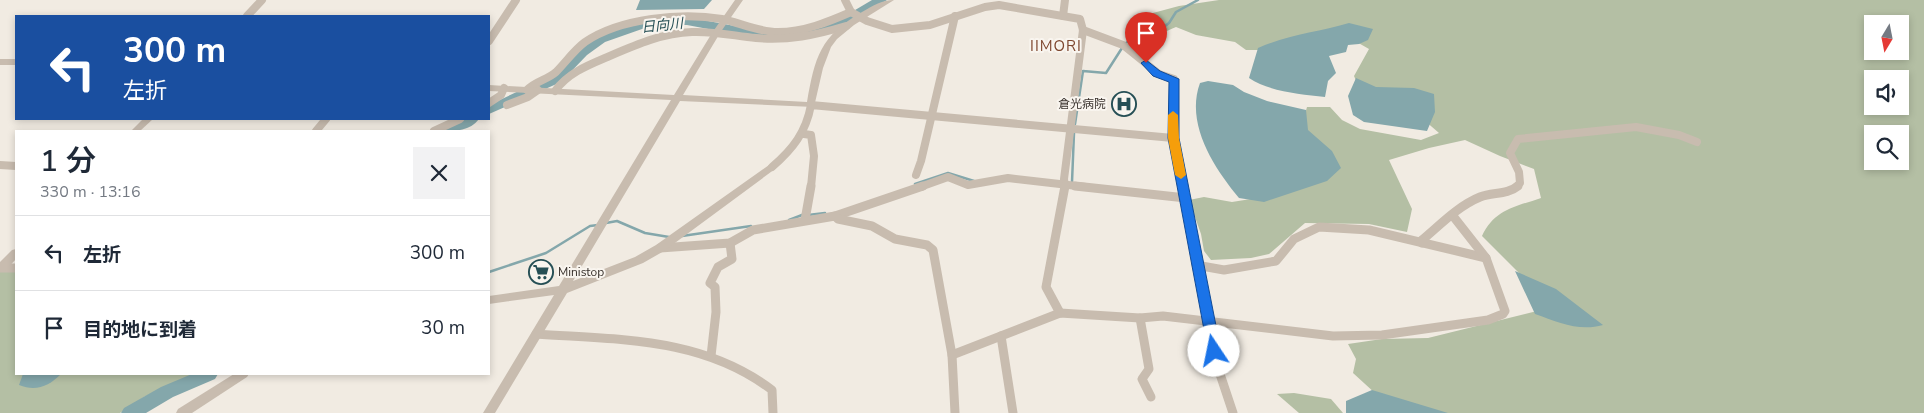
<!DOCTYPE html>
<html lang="ja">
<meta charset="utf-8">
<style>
:root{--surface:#fff;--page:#f2f2f3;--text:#1f2937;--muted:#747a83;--line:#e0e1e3}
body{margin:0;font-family:"Nunito Sans","Noto Sans JP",sans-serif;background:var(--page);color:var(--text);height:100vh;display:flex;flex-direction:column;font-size:19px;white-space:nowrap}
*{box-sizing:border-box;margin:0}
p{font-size:16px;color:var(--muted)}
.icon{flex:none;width:28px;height:28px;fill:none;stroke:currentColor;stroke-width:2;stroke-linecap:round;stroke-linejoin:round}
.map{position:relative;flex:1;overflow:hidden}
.panel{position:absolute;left:15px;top:130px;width:475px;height:245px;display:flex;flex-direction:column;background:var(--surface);border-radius:0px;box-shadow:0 2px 8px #0003}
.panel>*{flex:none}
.hud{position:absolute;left:15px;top:15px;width:475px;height:105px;border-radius:0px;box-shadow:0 2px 8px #0003;background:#1a4fa0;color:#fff;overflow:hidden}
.needle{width:32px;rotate:190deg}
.fabs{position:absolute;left:1864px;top:15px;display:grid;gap:10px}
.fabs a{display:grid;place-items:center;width:45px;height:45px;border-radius:0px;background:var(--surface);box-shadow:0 2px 8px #0003;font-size:25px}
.pin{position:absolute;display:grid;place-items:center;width:42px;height:42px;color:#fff;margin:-51px -21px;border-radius:50% 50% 50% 0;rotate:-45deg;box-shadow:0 0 5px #0007}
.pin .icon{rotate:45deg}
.me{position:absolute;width:55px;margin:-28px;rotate:349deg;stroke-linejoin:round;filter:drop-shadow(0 0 4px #0008)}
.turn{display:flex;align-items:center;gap:18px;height:105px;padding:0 25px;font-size:22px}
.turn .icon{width:65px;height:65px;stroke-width:2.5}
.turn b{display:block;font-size:35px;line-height:42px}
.round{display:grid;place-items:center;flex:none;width:52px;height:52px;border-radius:0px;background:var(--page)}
.headline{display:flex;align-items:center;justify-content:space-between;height:85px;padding:0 25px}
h1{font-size:30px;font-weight:600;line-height:38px}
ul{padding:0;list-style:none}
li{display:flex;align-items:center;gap:15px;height:75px;padding:0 25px;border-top:1px solid var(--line)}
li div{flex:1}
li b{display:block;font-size:19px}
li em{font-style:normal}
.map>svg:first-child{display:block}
</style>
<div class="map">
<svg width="1924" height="413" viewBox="0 0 1924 413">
<rect width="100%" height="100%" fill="#f1ebe2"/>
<g fill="#b4bfa4" fill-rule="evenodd">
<path d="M1219,0H1924V413H1429L1376,394L1353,373L1356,359L1348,344L1382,339L1428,338L1541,310L1523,277L1482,236C1495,209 1515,207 1541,198L1534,169L1500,156L1465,140L1429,148L1389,160L1412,209L1407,232L1369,224L1305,223L1269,254L1251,258L1211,260L1204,251L1201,234L1189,200L1204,197L1232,202L1257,198L1301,128L1307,107H1330L1342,120L1360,129L1421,140L1439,133C1416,112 1387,93 1357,83L1354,76L1369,49L1348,37L1274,50H1246L1235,42L1196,35L1176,27C1163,32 1143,45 1132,33L1134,21L1138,17L1179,6ZM1872,24H1900V51H1872ZM1872,79H1900V106H1872ZM1872,134H1900V161H1872Z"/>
<polygon points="0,272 16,272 16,374 194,374 144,397 120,413 0,413"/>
<polygon points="1294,393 1331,399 1343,413 1299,413 1277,394"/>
</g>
<g fill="#84a7ab">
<polygon points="640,0 712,0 704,9 636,10"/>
<path d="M1349,23L1373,29L1368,40L1359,44L1348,45L1346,52L1329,56L1336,73L1328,81L1325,97C1300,94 1270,92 1249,78L1258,48C1287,35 1318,32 1349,23Z"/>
<polygon points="1356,78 1376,87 1414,88 1434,94 1435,112 1427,131 1364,122 1353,115 1348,96"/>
<path d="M1208,81L1233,85L1244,92L1267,101L1306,110L1308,130L1332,151L1341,168L1327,181L1264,202L1239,198C1214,168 1185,124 1200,83Z"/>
<path d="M1515,271L1556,289L1603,325C1579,332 1558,322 1535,314Z"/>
<path d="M23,374H61C49,386 36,392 19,385Z"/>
<polygon points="1372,390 1448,413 1346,413 1346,401"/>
</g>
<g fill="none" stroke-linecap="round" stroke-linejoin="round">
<g stroke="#84a7ab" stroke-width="2.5">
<polyline points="1126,43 1137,36 1156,33 1169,23 1176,12 1198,0"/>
<polyline points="1075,124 1083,71 1106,73 1122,48"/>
<polyline points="1072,182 1074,133"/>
<polyline points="915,184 948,173 974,181"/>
<polyline points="808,215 825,213"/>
<polyline points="789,220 802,215"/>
<polyline points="606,223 617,221 645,233 669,237"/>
<polyline points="682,236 751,226"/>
<polyline points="489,272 546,253 590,226 598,225"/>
</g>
<g fill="#84a7ab" fill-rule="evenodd">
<polygon points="872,0 887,0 848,25 812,36 806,32 808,29 840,19"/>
<polygon points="672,17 687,17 772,33 778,37 772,41 687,25 672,25 642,29 605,42 587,55 561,82 489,114 489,105 551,76 577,49 597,36 636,23"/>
<path d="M462,119H479C470,131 456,131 442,131L444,128Z"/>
<polygon points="192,374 218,374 215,379 173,397 146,413 121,413 124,408 161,387"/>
</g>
<g stroke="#c8bcaf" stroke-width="8">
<polyline points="851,12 867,21 892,29 930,25 985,7 999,5 1080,19 1083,30 1064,179 1065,187"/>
<polyline points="247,16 262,0"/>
<polyline points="1063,16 1065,0"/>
<polyline points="1083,30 1123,45 1159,74 1174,79 1173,138 1182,187"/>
<polyline points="489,41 516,0"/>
<path d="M527,90C535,81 547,80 556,72C566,62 574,50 585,42C620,18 682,12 722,19C741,23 758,32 778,32C804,32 828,22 851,12L845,0"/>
<path d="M555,91C567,74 586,66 605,58C633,46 661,33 692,32C714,31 735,36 756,38C788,41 816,35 846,26"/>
<polyline points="489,103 501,95 504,88"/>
<polyline points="507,105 528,97 538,90"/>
<polyline points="316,131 326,119"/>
<polyline points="434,131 460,119"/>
<polyline points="804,134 811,135 814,156 811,187"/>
<polyline points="0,165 16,166"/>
<path d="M772,167C793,149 806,132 811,105L1173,138"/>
<polyline points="916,175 921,161 955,16"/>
<polyline points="920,187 948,177 968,185 1008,178 1086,187"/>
<polyline points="1516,187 1520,183 1519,172 1510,153 1518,139 1636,127 1679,135 1697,142"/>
</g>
<g stroke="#c8bcaf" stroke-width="9">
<polyline points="1075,186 1186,198"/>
<polyline points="1182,186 1217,365 1233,413"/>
<polyline points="835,216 923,186"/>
<polyline points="805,220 811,186"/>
<path d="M1422,243V240C1440,225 1458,206 1480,197C1493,192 1507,195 1518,186"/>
<polyline points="660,248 730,243 753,230 835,216 838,219 872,226 895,239 927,245 933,250 952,355 955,413"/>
<polyline points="1196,265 1224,270 1276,261 1294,239 1319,227 1369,230 1486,258"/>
<polyline points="0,268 16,268"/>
<polyline points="1060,313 1046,287 1065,186"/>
<polyline points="1140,318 1149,369 1142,379 1151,397"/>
<path d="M536,334C620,340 702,337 772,390L773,413"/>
<polyline points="1001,336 1013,413"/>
<polyline points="952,355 1060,313 1140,318 1163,316 1333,336 1382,335 1488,320 1503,314 1505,311 1486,258 1453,216"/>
<polyline points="711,356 716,312 715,287 710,283 718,267 732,259 730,243"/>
</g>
<g fill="#c8bcaf" fill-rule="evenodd">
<path d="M735,0H743L720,33L683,95L807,102C815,57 820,36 862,12C873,6 881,0 894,0L854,25L837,39L831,47L823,68L814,107L680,101L573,281L635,257L656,245L769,165H775L777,167L775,169L664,251L643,263L567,293L495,413H483L554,295L489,304V296L559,286L671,100L489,91V85L674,95L712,33Z"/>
<rect x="0" y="59" width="16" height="6"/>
<polygon points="143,119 153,119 140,131 131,131"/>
<polygon points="16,249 16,259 5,271 0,272 0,262 12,250"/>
<polygon points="234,374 249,374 247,377 192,413 176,413 178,409"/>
</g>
</g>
<polygon fill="#1a73e8" stroke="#114b97" points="1146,60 1160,71 1179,79 1179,138 1221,351 1219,354 1214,356 1210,354 1208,351 1168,138 1169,82 1153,76 1141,63"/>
<polygon fill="#f59e0b" points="1173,111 1178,115 1179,138 1186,175 1181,179 1175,175 1168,138 1168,115"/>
<defs>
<symbol id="hospital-ring" viewBox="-11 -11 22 22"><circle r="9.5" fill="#f9f5ef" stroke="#264f55" stroke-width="1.5"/><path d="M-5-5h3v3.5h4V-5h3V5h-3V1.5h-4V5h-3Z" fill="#264f55"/></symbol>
<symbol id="supermarket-ring" viewBox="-11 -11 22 22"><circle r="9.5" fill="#f9f5ef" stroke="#264f55" stroke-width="1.5"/><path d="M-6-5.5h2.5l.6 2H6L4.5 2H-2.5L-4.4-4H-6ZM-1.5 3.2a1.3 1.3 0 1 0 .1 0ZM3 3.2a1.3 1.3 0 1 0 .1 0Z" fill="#264f55"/></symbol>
</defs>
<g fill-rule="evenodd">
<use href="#hospital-ring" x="1110" y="90" width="28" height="28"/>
<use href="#supermarket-ring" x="527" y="258" width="28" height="28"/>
</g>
<g text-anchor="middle" stroke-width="4" stroke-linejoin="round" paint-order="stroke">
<g font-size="12" fill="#38312c" stroke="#f9f5ef" text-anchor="end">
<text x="1106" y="108">倉光病院</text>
<text x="558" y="276" text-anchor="start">Ministop</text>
</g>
<g font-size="14" font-style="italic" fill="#264f55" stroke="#f9f5ef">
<text transform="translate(662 25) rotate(-6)" y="5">日向川</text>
</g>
<g font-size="15" letter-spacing="1" fill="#7e472f" stroke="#f9f5ef">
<text x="1056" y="51">IIMORI</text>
</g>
</g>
</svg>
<div class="fabs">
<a><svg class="needle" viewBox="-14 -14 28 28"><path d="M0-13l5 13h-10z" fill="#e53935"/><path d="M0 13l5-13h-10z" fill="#747a83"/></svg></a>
<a><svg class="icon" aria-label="sound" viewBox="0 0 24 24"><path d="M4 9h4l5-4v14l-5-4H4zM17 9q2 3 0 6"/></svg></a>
<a><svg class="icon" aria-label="search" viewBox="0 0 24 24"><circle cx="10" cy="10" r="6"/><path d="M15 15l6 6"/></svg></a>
</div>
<div class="pin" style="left:1146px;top:63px;background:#d93025"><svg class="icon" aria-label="arrive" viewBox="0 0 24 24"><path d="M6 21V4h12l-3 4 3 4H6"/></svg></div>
<svg class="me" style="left:1214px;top:351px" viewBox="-20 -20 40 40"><circle r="19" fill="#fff"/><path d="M0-13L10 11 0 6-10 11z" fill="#1a73e8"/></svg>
<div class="hud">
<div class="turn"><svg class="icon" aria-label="left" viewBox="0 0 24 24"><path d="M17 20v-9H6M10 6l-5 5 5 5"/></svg><div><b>300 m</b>左折</div></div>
</div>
<section class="panel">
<div class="headline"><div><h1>1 分</h1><p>330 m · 13:16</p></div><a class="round"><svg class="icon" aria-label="close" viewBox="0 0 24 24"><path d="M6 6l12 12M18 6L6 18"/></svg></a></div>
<ul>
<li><svg class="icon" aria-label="left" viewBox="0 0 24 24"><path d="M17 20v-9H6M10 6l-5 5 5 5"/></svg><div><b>左折</b></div><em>300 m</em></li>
<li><svg class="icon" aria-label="arrive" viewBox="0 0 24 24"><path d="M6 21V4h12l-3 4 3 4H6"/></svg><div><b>目的地に到着</b></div><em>30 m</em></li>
</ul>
</section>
</div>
